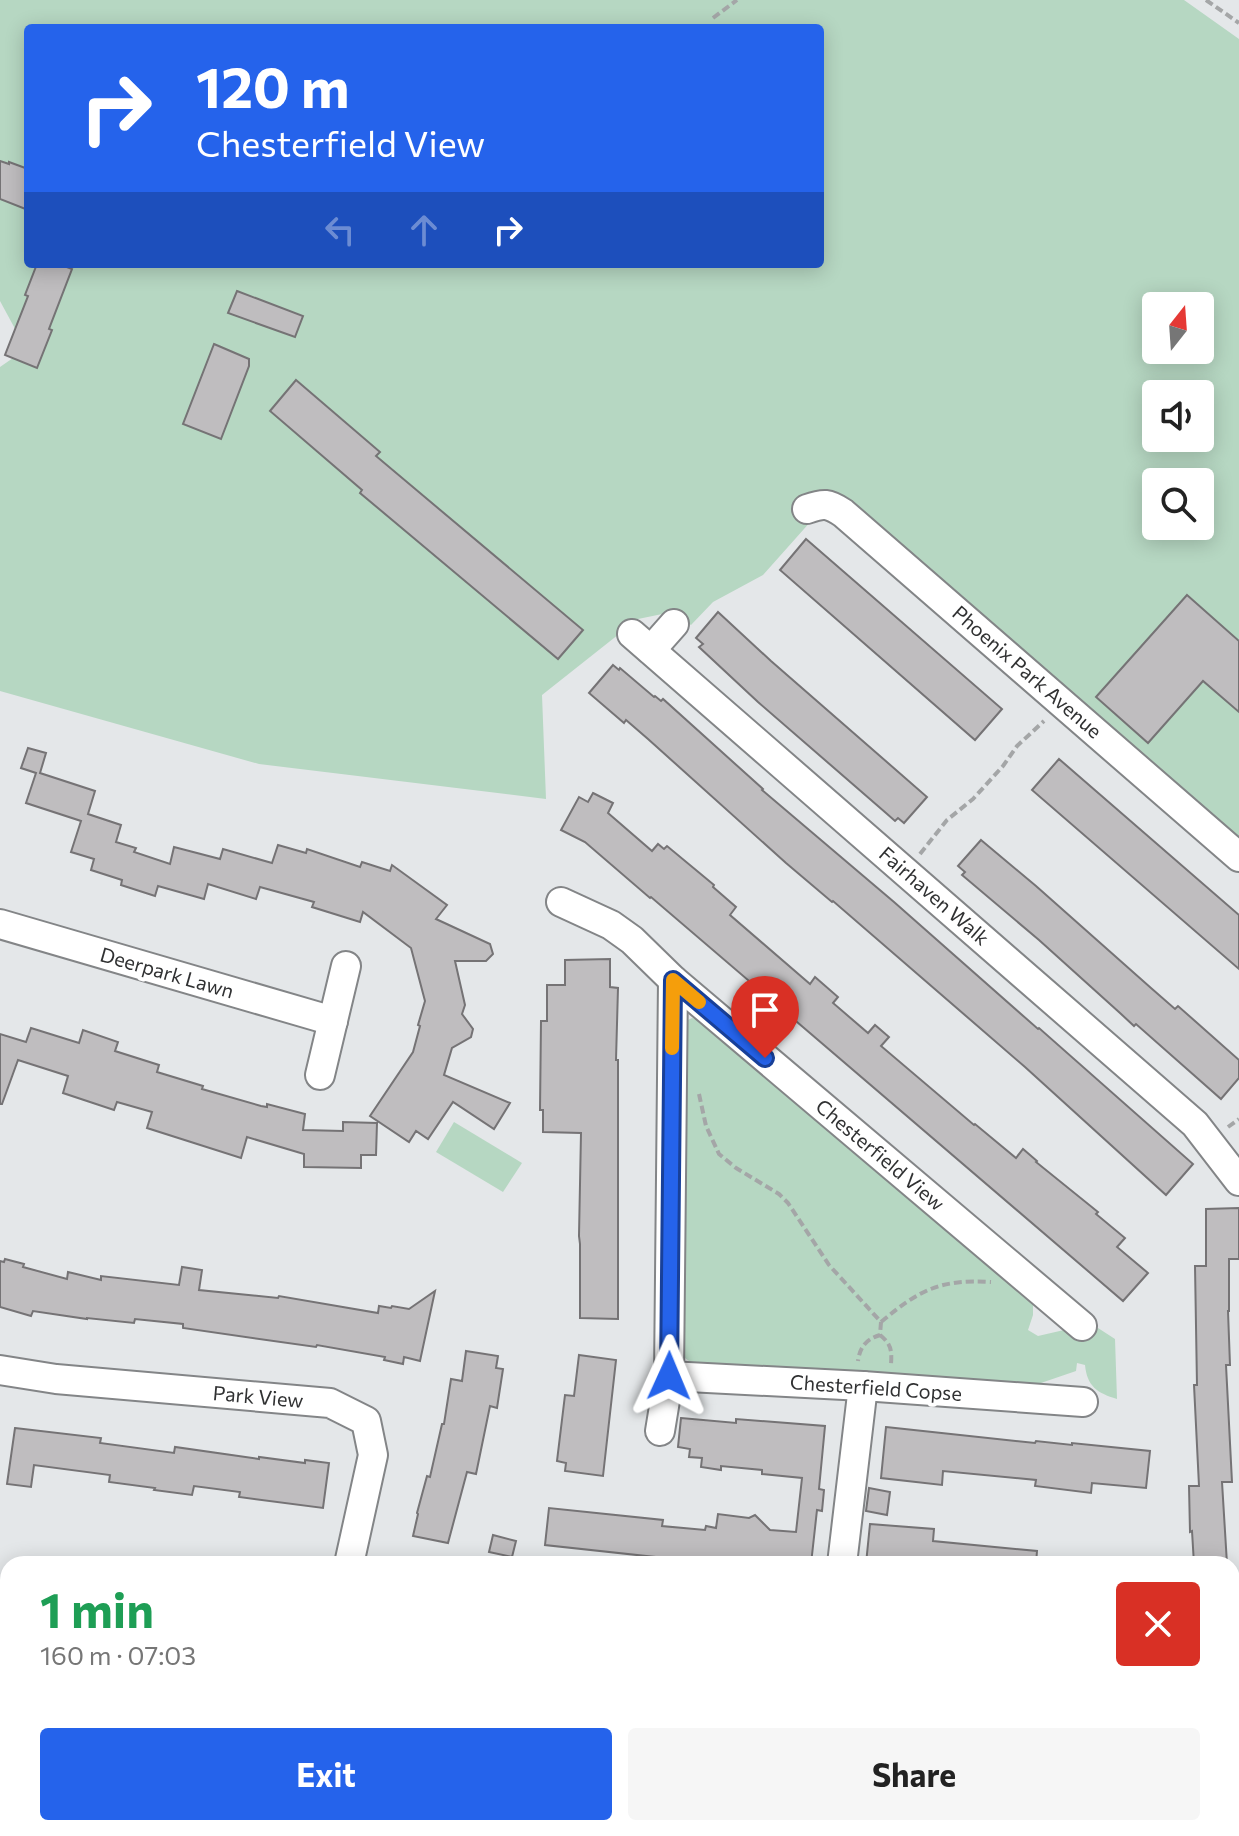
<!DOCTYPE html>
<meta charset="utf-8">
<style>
:root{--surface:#fff;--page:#f6f6f6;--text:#222;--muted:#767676;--accent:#2563eb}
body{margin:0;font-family:Commissioner,sans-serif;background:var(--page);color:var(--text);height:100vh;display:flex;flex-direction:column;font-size:30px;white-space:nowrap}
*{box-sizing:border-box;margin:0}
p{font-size:26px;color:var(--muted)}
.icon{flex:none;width:44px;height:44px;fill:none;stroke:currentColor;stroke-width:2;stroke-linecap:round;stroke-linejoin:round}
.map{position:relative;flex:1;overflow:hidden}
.sheet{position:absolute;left:0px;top:1556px;width:1240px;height:280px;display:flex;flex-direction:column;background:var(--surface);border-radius:24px 24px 0 0;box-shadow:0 4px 20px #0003}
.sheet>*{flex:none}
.top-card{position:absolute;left:24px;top:24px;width:800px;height:244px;border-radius:8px;box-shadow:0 4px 20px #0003;background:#2563eb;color:#fff;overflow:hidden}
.needle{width:52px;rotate:17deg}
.controls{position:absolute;left:1142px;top:292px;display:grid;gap:16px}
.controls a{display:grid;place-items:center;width:72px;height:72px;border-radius:8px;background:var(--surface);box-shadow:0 4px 20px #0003;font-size:40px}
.pin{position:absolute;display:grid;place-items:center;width:68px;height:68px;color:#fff;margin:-82px -34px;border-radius:50% 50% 50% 0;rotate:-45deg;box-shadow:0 0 8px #0007}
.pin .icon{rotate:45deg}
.me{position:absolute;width:88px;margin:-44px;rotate:1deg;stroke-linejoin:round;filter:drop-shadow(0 0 6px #0008)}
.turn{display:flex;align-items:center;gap:28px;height:168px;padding:0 40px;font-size:36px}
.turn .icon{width:104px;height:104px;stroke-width:2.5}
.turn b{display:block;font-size:56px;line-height:68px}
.lanes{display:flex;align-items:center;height:76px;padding:0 40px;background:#0003;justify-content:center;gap:40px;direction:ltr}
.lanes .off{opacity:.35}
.round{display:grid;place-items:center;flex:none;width:84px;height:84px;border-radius:8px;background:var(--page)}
.headline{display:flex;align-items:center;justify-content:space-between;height:136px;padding:0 40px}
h1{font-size:48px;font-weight:700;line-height:60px;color:#1e9e55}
.primary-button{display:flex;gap:16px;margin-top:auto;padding:16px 40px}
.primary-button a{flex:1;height:92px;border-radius:8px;background:var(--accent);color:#fff;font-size:32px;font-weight:700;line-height:92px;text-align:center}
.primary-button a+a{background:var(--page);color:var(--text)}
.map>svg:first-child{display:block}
</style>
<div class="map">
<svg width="1239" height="1836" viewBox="0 0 1239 1836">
<rect width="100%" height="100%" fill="#e4e7e9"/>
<g fill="#b6d7c2" fill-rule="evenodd">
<path d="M0,0H1184L1239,39V845L848,506L812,520L763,575L713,602L691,625L672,612L638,619L542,695L546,799L259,764L0,691V367L26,349L0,301ZM28,28H820V264H28ZM1156,306H1200V350H1156ZM1156,394H1200V438H1156ZM1156,482H1200V526H1156Z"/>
<path d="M692,1018L708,1022L1033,1304V1315L1028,1330L1038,1336L1064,1330L1077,1338L1087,1341L1098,1328L1115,1339L1117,1399C1097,1393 1087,1386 1085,1365L1077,1363L1076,1371L1038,1384L848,1371L697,1367L681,1355L684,1022Z"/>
<polygon points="454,1122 522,1163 503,1192 436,1152"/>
</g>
<g fill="#bfbdbf" stroke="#757375" stroke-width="2">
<polygon points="0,161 9,164 9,162 28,169 28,210 0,199"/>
<polygon points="37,264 59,264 72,269 49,329 52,330 37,368 5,355 28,296 25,295"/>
<polygon points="237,291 303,316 295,337 228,313"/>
<polygon points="214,344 249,359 249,366 221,439 183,424"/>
<polygon points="296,380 380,452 376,456 583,630 558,659 360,493 362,490 270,411"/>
<polygon points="806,539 1002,709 975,740 780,570"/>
<polygon points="1187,595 1239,641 1239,712 1203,681 1148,743 1096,697"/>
<polygon points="718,612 771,661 927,797 904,823 898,818 895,821 886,813 758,702 699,647 703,644 696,638"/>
<polygon points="613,665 619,670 620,668 654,697 655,696 661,701 663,699 763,789 762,790 894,902 1038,1029 1039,1028 1193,1164 1166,1195 1025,1067 833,901 832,902 786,863 648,739 626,720 624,723 589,693"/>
<polygon points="28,748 46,753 40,773 95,791 88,814 121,825 116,842 136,848 134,852 170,864 174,847 220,859 223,849 272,863 278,845 306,853 307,849 360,867 362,862 390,871 392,865 447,905 436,919 490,944 493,954 486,961 455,961 465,1005 462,1014 473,1029 471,1037 452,1048 444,1075 510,1103 494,1129 453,1102 428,1139 416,1131 409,1142 370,1116 413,1052 420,1026 418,1025 425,1001 411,948 363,912 360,922 312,907 314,902 260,887 256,899 208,884 204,899 158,886 155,896 121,885 122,880 91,870 94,859 71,852 81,821 26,803 36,773 21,768"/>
<polygon points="1059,759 1239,915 1239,969 1032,790"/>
<polygon points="593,793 613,803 608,813 652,851 658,844 664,849 667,846 714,885 713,887 736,907 730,915 810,984 815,977 838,997 833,1003 868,1033 875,1025 889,1037 881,1046 974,1125 975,1124 1016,1158 1023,1149 1037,1161 1036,1162 1098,1212 1096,1214 1125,1238 1117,1247 1148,1273 1123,1301 651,897 650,898 585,842 561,830 579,797 588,802"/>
<polygon points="981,840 1036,886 1151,988 1175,1009 1178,1006 1239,1060 1239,1078 1221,1099 1136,1024 1134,1026 1120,1013 1039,940 962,875 965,872 958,866"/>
<polygon points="610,959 610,987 618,988 616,1060 618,1060 618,1319 580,1318 580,1244 579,1236 581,1133 543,1132 543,1110 540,1110 541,1021 547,1021 547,985 565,985 565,960"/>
<polygon points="31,1028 79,1043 83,1030 118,1042 115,1051 159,1065 157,1072 203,1086 202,1089 261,1106 267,1107 267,1104 305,1114 303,1130 343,1131 343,1122 377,1123 376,1155 361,1155 361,1168 304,1167 304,1154 247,1137 241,1158 147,1128 152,1112 117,1102 114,1110 63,1093 68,1076 18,1060 2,1104 0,1104 0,1034 26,1042"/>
<polygon points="1239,1208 1239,1259 1229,1259 1229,1311 1228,1311 1230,1365 1226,1365 1232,1482 1222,1482 1227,1564 1194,1564 1192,1531 1190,1532 1189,1486 1199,1486 1194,1385 1197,1385 1195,1266 1206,1266 1206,1209"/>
<polygon points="5,1259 24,1264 23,1267 67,1279 68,1272 101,1280 101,1276 179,1285 182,1267 202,1270 199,1290 278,1298 279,1296 378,1313 379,1306 391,1308 392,1306 409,1309 435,1291 420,1361 404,1357 403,1364 384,1360 385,1357 317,1345 316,1347 183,1328 183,1324 135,1319 134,1323 87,1318 87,1319 33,1311 31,1316 0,1307 0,1261 4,1262"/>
<polygon points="466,1351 498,1356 496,1368 503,1369 497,1408 490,1406 476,1474 467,1472 448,1543 413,1536 418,1514 417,1513 427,1476 430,1477 442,1424 444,1424 451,1379 462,1381"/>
<polygon points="579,1355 616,1360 603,1476 565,1471 566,1463 557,1461 565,1395 574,1396"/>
<polygon points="681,1418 736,1423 736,1419 825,1426 819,1489 824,1490 822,1511 817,1510 811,1564 663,1564 664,1558 545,1545 549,1508 663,1520 662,1526 705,1530 706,1526 716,1528 718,1514 749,1518 755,1515 770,1530 796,1532 802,1478 762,1474 762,1470 721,1466 721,1470 701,1467 702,1458 689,1457 690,1449 678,1447"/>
<polygon points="886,1427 1035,1443 1036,1441 1072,1445 1072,1443 1150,1451 1146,1488 1092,1483 1091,1493 1035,1486 1036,1480 943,1471 942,1485 881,1478"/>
<polygon points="15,1428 101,1438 100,1443 174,1453 175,1447 259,1459 259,1457 305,1463 305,1460 329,1463 323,1508 239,1497 240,1492 194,1486 192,1495 154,1490 155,1488 109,1482 110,1475 34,1465 31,1487 7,1484"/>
<polygon points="869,1488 890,1492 887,1515 866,1511"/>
<polygon points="870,1524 934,1529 933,1541 1037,1551 1036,1564 866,1564"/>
<polygon points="493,1535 516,1541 512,1557 489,1552"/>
</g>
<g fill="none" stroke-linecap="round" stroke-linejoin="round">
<defs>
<g id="minor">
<path d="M807,509C824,503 828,503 843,513L1239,857"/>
<polyline points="632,634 1195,1124 1239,1181"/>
<polyline points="651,650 674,624"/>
<polyline points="561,902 611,925 632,940 673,980 1082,1326"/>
<polyline points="0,924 333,1021"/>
<polyline points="320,1075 346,966"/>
<polyline points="0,1370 56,1379 330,1403 366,1421 373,1455 349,1564"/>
<polyline points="669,1376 863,1386 1083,1402"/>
<polyline points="660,1431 669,1376 673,980"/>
<polyline points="842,1564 863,1386"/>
<polyline points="0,1717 8,1718"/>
<polyline points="841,1828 841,1836"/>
</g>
</defs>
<use href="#minor" stroke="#838587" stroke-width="32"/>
<g stroke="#a4a6a7" stroke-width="4" stroke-dasharray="8 4" stroke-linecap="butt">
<polyline points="1206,0 1239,23"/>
<polyline points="713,18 737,0"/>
<polyline points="920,854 947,820 973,799 1003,766 1017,746 1044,721"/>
<path d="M699,1094L706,1126L719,1154L736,1168L779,1194L788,1203L829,1265L881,1322L880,1335C867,1339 860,1346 858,1361"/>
<polyline points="1228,1127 1239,1119"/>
<path d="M881,1322C919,1290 940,1279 991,1282"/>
<path d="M880,1335C891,1344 892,1350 891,1364"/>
</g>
<use href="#minor" stroke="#fff" stroke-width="28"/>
</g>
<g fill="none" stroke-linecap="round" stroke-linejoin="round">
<defs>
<polyline id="route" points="669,1376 673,980 765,1058"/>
</defs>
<use href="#route" stroke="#184099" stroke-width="20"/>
<use href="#route" stroke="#2563eb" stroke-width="14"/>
<polyline stroke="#f59e0b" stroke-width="14" points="672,1048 673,980 699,1002"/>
</g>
<g text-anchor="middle" stroke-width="8" stroke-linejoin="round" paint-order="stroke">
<g font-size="20" fill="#303132" stroke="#fff">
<text transform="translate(1027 672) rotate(41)" y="7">Phoenix Park Avenue</text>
<text transform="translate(934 896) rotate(41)" y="7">Fairhaven Walk</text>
<text transform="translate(167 973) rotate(16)" y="7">Deerpark Lawn</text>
<text transform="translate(880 1155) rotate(40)" y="7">Chesterfield View</text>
<text transform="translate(876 1388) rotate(4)" y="7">Chesterfield Copse</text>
<text transform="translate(258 1397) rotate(5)" y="7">Park View</text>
</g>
</g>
</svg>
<div class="controls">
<a><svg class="needle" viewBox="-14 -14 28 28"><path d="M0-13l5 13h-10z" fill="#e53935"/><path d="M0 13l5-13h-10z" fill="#767676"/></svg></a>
<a><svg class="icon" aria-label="sound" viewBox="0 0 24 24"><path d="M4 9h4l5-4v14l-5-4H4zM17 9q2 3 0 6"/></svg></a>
<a><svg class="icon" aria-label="search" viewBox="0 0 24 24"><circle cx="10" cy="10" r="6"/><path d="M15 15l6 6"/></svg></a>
</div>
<div class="pin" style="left:765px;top:1058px;background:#d93025"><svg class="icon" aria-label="arrive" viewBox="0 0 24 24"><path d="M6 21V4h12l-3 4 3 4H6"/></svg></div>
<svg class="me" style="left:669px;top:1376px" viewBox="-20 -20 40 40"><path d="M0-17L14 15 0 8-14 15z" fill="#2563eb" stroke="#fff" stroke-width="4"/></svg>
<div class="top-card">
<div class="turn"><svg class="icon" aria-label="right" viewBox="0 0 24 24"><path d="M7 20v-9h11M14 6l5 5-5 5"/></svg><div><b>120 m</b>Chesterfield View</div></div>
<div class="lanes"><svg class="icon off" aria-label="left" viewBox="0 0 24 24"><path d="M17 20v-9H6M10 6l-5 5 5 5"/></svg><svg class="icon off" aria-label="ahead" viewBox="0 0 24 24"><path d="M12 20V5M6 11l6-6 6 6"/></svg><svg class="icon" aria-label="right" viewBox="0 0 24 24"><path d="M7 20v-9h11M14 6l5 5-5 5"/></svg></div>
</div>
<section class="sheet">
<div class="headline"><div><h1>1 min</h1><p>160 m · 07:03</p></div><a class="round" style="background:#d93025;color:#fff"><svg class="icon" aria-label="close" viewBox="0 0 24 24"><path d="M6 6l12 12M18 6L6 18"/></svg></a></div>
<div class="primary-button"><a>Exit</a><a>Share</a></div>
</section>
</div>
